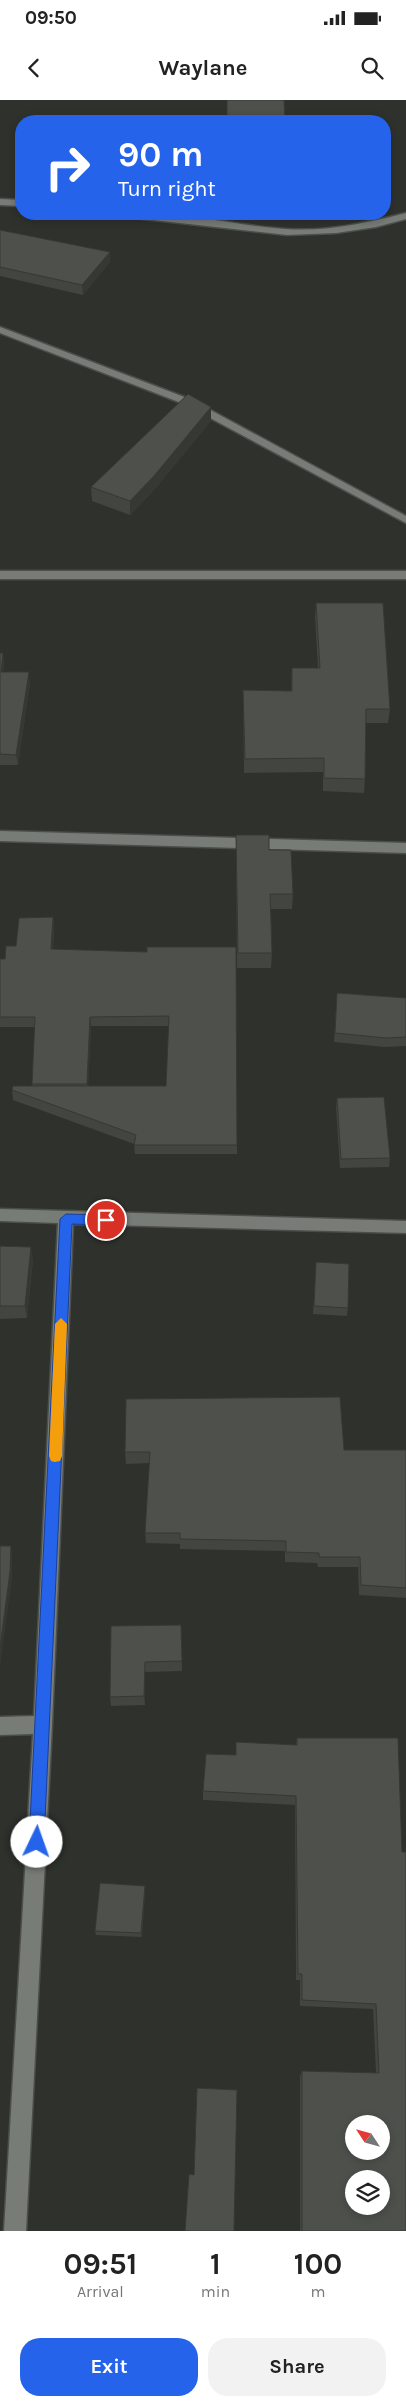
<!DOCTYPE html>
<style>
:root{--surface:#fff;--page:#f2f2f2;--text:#222;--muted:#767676;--accent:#2563eb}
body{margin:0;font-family:Karla,sans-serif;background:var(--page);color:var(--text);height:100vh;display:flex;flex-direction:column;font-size:19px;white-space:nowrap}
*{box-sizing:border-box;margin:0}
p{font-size:16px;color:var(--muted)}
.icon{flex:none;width:28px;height:28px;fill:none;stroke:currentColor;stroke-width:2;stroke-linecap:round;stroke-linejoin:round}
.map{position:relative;height:2131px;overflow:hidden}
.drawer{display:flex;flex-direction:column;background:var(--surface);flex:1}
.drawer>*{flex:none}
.banner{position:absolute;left:15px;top:15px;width:376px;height:105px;border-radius:20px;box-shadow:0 2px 8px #0003;background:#2563eb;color:#fff;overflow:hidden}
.needle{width:32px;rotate:306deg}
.tools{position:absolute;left:345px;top:2015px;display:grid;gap:10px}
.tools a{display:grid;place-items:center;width:45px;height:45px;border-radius:50%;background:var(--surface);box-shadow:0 2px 8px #0003;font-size:25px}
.pin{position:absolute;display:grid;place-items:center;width:42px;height:42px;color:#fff;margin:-21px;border:2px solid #fff;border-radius:50%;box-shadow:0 1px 5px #0007}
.me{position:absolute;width:55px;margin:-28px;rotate:3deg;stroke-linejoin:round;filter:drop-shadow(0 0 4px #0008)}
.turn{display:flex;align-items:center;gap:18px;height:105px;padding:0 20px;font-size:22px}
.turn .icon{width:65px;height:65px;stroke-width:2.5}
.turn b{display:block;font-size:35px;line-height:42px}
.eta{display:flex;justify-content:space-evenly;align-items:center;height:85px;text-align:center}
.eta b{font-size:30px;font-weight:700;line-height:35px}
.primary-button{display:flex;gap:10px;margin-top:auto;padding:10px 20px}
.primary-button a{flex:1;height:58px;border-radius:20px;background:var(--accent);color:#fff;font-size:20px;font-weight:700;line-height:58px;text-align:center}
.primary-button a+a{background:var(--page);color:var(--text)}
.status{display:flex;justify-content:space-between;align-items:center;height:35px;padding:0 25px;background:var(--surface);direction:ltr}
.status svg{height:14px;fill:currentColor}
header{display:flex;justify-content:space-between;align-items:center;height:65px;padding:0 20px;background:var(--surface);font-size:22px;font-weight:700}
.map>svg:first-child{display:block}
</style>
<div class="status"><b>09:50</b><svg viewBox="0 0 49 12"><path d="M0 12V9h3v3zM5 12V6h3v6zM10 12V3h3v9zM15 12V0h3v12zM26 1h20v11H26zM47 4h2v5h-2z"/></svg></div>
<header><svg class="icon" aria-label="back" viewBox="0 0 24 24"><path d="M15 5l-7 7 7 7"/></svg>Waylane<svg class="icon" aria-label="search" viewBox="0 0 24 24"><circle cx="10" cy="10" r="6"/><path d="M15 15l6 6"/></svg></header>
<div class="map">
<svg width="406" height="2131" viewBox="0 0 406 2131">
<rect width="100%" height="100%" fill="#2e312c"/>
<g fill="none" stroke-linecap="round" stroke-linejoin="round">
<defs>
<g id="street">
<polygon points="0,99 21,100 21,106 0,105"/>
<path d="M406,113V119L376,127L336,133L287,135L126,117L121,114C175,110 231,125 285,129C326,132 367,123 406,113Z"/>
<polygon points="0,227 192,300 406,416 406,423 184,304 0,233"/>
<rect x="0" y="471" width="406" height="8"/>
<polygon points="0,731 406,743 406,753 0,741"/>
<polygon points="0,1109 406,1121 406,1133 73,1124 52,1625 26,2131 4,2131 33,1634 0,1635 0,1617 34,1616 58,1123 0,1121"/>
</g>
</defs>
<use href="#street" stroke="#4b4e4a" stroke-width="3"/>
<use href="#street" fill="#787c77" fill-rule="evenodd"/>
</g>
<g fill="#424540" fill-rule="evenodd">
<polygon points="284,0 285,21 227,21"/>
<polygon points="0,130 110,152 110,162 83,195 0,176"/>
<polygon points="211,321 154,390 130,415 92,401 91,387"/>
<polygon points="316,503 390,609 388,623 366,623 365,679 364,693 323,691 323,672 244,673 243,590 291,591 292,568 318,568 315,517"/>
<polygon points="0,553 3,553 4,564 3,572 30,583 18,665 0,665"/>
<polygon points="236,735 269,750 293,794 292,809 271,809 272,853 271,868 237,868"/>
<path d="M53,817L54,827L53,849L147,852L237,1045V1054H135L134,1044L13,1000L12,990L32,986L35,927H0V859H5L16,846ZM91,926H169L166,986H88Z"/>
<polygon points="337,893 406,898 406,946 385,947 334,942"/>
<polygon points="337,998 390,1058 389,1067 340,1068 336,1007"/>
<polygon points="0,1146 33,1159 27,1218 0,1219"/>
<polygon points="316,1162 348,1208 347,1216 313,1214"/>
<polygon points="344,1350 406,1351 406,1498 359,1495 358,1467 318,1467 317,1463 285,1462 285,1451 180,1449 180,1444 146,1443 145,1433 150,1363 126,1364 125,1352"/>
<polygon points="181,1525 182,1571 145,1572 145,1605 111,1606 110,1597"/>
<polygon points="297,1638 398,1638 406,2131 300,2131 300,1976 302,1971 376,1973 373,1909 300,1906 300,1880 296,1880 295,1705 203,1700 203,1691 296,1645"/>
<polygon points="145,1786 145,1791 142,1837 96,1835 95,1831"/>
</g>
<g fill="#363834">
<polygon points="110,152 110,162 83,195 82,185"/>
<polygon points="211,307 211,321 154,390 130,415 130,401"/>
<polygon points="3,553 4,564 2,583 1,572"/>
<polygon points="29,572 30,583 18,665 16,655"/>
<polygon points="53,817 54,827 52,859 51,849"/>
<polygon points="90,917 91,926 88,993 87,984"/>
<polygon points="31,1147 33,1159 27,1218 25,1206"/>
<polygon points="11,1446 12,1453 12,1479 0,1567 0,1548"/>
<polygon points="145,1562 145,1605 144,1596"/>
<polygon points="145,1786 145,1791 142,1837 141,1833"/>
</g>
<g fill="#4d504b" stroke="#363834" fill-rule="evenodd">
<polygon points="227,0 284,0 285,20 266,20 266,21 227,21"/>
<polygon points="0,130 110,152 82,185 0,167"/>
<polygon points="188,294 211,307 154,376 130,401 91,387"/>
<polygon points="316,503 383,503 390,609 366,609 365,679 324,678 324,658 245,659 243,590 292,591 292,568 320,568"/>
<polygon points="0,553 3,553 1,572 29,572 16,655 0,654"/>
<polygon points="236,735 269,735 269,750 291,750 293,794 270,794 272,853 238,853"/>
<polygon points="53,817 51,849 147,852 147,847 236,847 237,1045 134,1045 136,1035 12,990 13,986 166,986 169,916 90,917 87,984 32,984 35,917 0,917 0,859 5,859 6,846 16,846 19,818"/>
<polygon points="337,893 406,898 406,937 386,938 335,933"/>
<polygon points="384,997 390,1058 341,1059 337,998"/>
<polygon points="0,1146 31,1147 25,1206 0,1206"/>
<polygon points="316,1162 349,1164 348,1208 314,1206"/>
<polygon points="340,1297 344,1350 406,1350 406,1488 361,1485 360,1457 319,1457 319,1453 286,1452 286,1441 180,1439 180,1433 145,1433 150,1352 125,1352 126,1299"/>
<polygon points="0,1446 11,1446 10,1472 0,1548"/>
<polygon points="181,1525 182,1561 145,1562 144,1596 110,1597 111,1526"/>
<path d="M297,1638H398L402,1752H406V2131H302V1971L379,1973L376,1904L302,1900V1874H298L296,1696L203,1691L206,1654L236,1655V1642L297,1645ZM354,2024H381V2051H354ZM354,2079H381V2106H354Z"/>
<polygon points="100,1783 145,1786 141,1833 95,1831"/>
<polygon points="197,1988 237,1990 234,2131 185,2131 189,2074 194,2075"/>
</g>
<polygon fill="#2563eb" stroke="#184099" points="66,1114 106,1115 112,1120 106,1125 72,1124 44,1742 42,1747 37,1749 31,1747 29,1742 60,1119"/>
<polygon fill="#f59e0b" points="61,1218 67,1224 62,1356 60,1361 55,1362 51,1361 49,1356 55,1224"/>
</svg>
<div class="tools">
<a><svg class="needle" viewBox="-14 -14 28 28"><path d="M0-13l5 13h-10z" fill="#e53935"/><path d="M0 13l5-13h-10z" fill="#767676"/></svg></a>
<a><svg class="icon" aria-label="layers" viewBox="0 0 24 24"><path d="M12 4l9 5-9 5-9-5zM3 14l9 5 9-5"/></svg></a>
</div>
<div class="pin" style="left:106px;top:1120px;background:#d93025"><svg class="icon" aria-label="arrive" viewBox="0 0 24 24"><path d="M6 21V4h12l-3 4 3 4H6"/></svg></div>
<svg class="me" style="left:37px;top:1742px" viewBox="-20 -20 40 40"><circle r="19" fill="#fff"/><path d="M0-13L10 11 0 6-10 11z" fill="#2563eb"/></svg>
<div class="banner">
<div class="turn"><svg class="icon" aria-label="right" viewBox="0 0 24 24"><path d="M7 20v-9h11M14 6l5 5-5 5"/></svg><div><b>90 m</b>Turn right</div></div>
</div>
</div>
<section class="drawer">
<div class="eta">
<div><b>09:51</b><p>Arrival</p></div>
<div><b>1</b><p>min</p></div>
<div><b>100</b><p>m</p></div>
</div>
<div class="primary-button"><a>Exit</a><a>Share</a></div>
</section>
